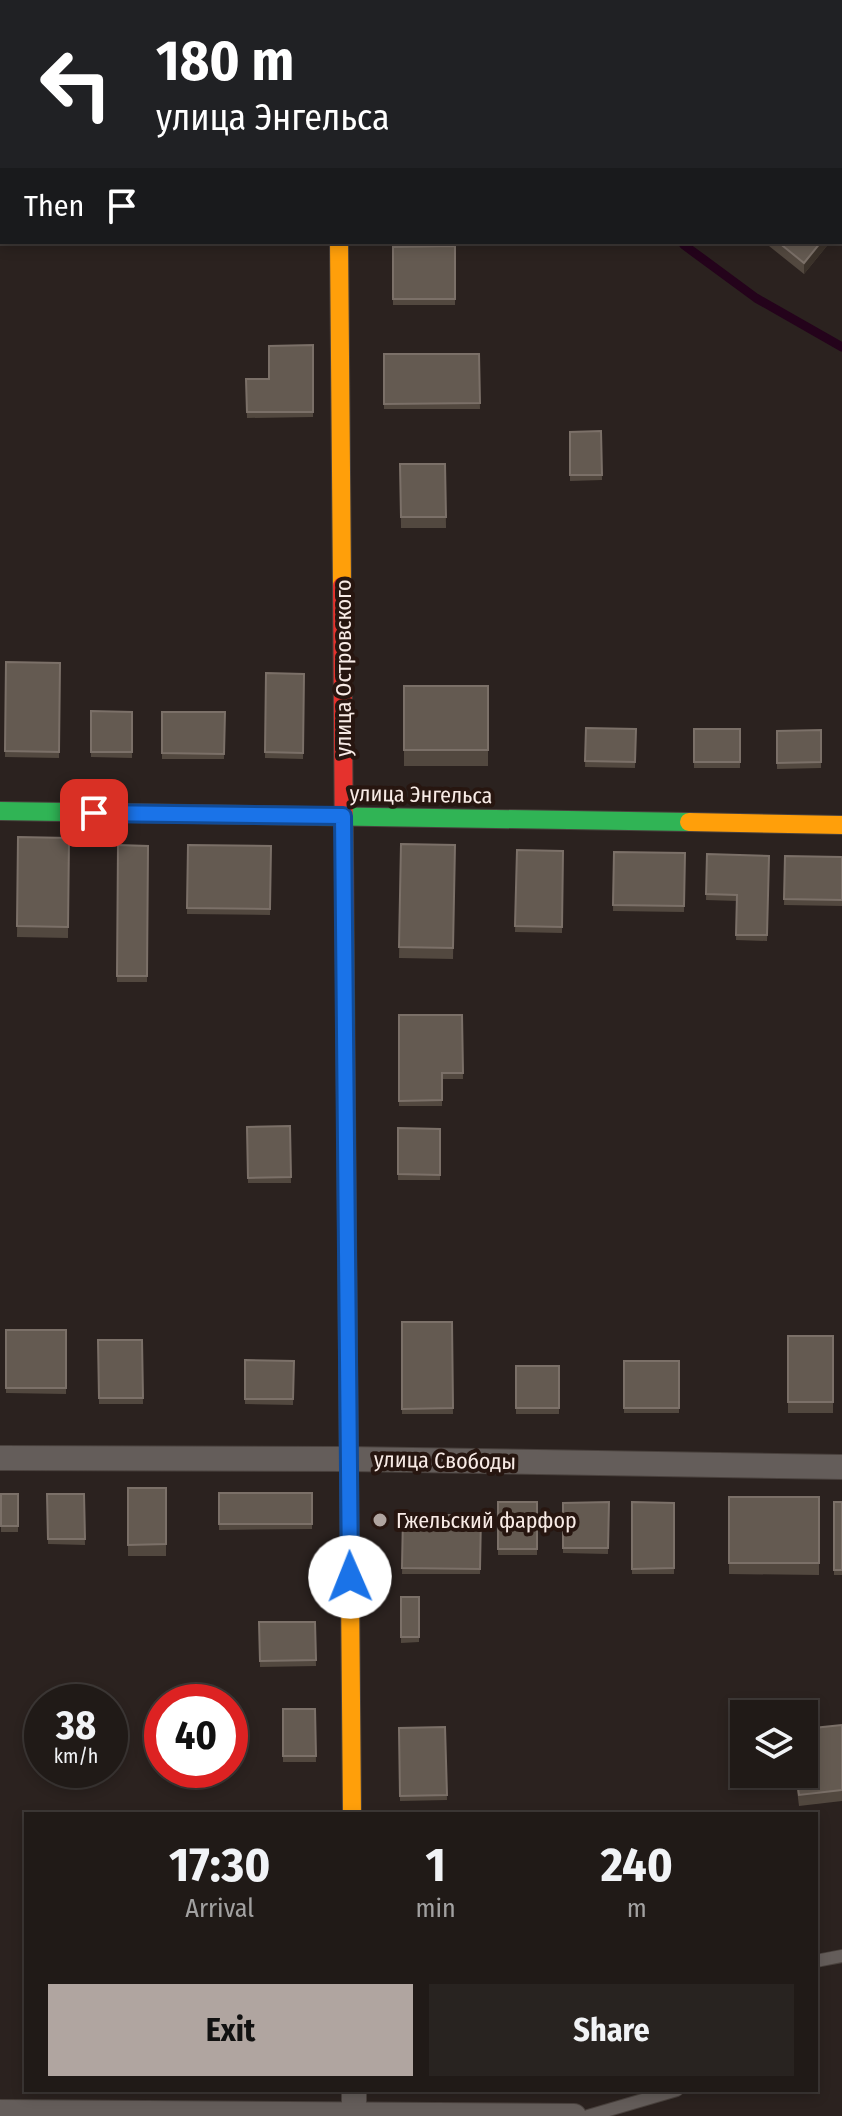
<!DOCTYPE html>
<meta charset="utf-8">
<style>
:root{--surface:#201a17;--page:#282320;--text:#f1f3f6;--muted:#a2a1a1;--line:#3d3836;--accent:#b0a5a0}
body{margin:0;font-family:"Fira Sans Condensed",sans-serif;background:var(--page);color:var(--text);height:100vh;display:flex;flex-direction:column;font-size:30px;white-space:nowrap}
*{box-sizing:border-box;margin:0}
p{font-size:26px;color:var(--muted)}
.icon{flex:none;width:44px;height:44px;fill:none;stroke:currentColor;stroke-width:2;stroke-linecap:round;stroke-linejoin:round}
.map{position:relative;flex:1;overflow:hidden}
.drawer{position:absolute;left:24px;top:1812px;width:794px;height:280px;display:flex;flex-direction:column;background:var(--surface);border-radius:0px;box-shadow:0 4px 12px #0003,0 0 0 2px var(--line)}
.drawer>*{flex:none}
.top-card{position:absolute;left:0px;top:0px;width:842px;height:244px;box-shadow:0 4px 12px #0003,0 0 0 2px var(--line);background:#202124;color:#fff;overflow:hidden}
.tools{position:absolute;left:730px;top:1700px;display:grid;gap:16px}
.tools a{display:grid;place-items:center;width:88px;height:88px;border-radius:0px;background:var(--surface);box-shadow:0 4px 12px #0003,0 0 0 2px var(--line);font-size:40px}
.speed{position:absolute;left:24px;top:1684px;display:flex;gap:16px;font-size:40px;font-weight:700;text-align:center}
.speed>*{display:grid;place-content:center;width:104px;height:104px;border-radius:50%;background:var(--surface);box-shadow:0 4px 12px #0003,0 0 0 2px var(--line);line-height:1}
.speed small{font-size:20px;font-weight:400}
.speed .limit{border:12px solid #d22;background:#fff;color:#111}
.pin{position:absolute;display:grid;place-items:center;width:68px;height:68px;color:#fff;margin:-34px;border-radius:16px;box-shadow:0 4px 12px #0006}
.me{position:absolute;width:88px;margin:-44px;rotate:359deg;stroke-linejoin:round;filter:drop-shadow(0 0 6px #0008)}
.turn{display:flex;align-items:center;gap:28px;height:168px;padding:0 24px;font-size:36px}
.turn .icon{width:104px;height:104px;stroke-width:2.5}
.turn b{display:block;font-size:56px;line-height:68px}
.then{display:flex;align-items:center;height:76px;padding:0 24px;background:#0003;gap:16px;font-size:30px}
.eta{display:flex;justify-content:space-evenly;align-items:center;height:136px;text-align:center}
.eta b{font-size:48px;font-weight:700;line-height:56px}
.primary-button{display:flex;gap:16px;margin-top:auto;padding:16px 24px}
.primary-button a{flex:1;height:92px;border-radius:0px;background:var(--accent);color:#111;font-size:32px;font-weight:700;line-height:92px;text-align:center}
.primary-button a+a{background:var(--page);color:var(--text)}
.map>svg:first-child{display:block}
</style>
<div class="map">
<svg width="842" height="2116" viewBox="0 0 842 2116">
<rect width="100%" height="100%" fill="#2b221f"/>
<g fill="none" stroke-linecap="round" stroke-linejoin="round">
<g stroke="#24031b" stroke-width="9">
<polyline points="514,0 515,2"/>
<polyline points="682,242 684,245 756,298 842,347"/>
</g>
<defs>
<g id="lane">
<polyline points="816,1961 842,1956"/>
<polyline points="588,2116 677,2090"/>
</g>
<g id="street">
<polyline points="618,0 619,2"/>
<polyline points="840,203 842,205"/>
<polyline points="0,1458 349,1459 842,1467"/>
<polyline points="354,2090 354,2116"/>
<polyline points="0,2112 574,2116"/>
</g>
<g id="fast">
<polyline points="0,811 689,822"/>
<polyline points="345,984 349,1475"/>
</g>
<g id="slow">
<polyline points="336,0 336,2"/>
<polyline points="339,242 342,586"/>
<polyline points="689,822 842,825"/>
<polyline points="349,1475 352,1814"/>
</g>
<polyline id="jam" points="342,586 345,984"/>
</defs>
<use href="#lane" stroke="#49413d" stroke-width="14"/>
<use href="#street" stroke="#49413d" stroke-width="26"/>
<use href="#fast" stroke="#49413d" stroke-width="20"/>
<use href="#slow" stroke="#49413d" stroke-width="20"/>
<use href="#jam" stroke="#49413d" stroke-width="20"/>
<use href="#lane" stroke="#645d5a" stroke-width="12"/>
<use href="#street" stroke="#645d5a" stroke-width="24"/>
<use href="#fast" stroke="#30b455" stroke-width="18"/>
<use href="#slow" stroke="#ff9f0a" stroke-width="18"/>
<use href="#jam" stroke="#e5322d" stroke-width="18"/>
</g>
<g fill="#52483f">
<polygon points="842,16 842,40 840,38 840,18"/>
<polygon points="764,242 830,242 804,274"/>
<polygon points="455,246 455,305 393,305 393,247"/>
<polygon points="313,345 313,417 247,418 246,379 269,379"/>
<polygon points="384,354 479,354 480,409 384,409"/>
<polygon points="601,431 602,480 570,481 570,432"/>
<polygon points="400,464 445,464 446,528 401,528"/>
<polygon points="6,662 60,663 59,758 5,757"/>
<polygon points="266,673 304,674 303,759 265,758"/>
<rect x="404" y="686" width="84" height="80"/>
<polygon points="91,711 132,712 132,758 91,757"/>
<polygon points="162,712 225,712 224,759 162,759"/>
<polygon points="586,728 636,729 635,768 585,767"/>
<rect x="694" y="729" width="46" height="39"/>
<polygon points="821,730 821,768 777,769 777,731"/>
<polygon points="18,837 69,838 68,938 17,937"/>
<polygon points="401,844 455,845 453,959 399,958"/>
<polygon points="118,845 148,846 147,982 117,982"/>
<polygon points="188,845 271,846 270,915 187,914"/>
<polygon points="517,850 563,851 562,933 515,932"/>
<polygon points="614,852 685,853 684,912 613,911"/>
<polygon points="707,854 769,856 767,941 736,940 737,901 706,900"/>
<polygon points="785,856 842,857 842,906 784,905"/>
<polygon points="399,1015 462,1015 463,1079 442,1079 442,1106 399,1106"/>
<polygon points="290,1126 291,1183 248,1183 247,1127"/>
<polygon points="398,1128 440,1129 440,1180 398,1180"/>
<polygon points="402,1322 452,1322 453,1414 402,1414"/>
<polygon points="6,1330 66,1330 66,1394 6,1393"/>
<rect x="788" y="1336" width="45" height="77"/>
<polygon points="98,1340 142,1340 143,1404 99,1404"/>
<polygon points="245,1360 294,1361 293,1405 245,1404"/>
<rect x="624" y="1361" width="55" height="52"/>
<rect x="516" y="1366" width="43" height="48"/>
<rect x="128" y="1488" width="38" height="68"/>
<polygon points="219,1493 312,1493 312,1529 219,1530"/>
<rect x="1" y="1494" width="17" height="38"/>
<polygon points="47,1494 84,1494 85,1545 48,1544"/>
<polygon points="729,1497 819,1497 819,1575 729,1574"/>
<rect x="498" y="1502" width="39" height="53"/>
<polygon points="609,1502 608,1554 563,1553 563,1503"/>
<polygon points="632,1502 674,1503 674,1574 632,1574"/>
<rect x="834" y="1502" width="8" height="73"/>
<polygon points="403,1515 481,1515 480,1574 402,1574"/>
<polygon points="401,1597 419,1597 419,1642 401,1643"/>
<polygon points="259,1622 315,1622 316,1666 260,1667"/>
<polygon points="283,1709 315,1709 316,1762 283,1762"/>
<polygon points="842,1725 842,1801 799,1806 795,1774 804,1774"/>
<polygon points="445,1727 447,1800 400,1801 399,1728"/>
</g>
<polygon fill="#3b322a" points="821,242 830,242 804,274 804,263"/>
<g fill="#645a51" stroke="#7b7068" stroke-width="2">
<rect x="367" y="0" width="23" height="2"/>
<polygon points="842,16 842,29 840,27 840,18"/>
<polygon points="778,242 821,242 804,263"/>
<polygon points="455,246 455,299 393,299 393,247"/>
<polygon points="313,345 313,412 247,412 246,379 269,379 269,346"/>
<polygon points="384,354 479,354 480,403 384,404"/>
<polygon points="601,431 602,475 570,475 570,432"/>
<polygon points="400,464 445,464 446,517 401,517"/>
<polygon points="6,662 60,663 59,752 5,751"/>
<polygon points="266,673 304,674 303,753 265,752"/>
<rect x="404" y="686" width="84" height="64"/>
<polygon points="91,711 132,712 132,752 91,752"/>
<polygon points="162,712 225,712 224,754 162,753"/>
<polygon points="586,728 636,729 635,762 585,761"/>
<rect x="694" y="729" width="46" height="33"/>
<polygon points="821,730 821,762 777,763 777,731"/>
<polygon points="18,837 69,838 68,927 17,926"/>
<polygon points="401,844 455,845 453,948 399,947"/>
<polygon points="118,845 148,846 147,976 117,976"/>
<polygon points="188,845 271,846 270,909 187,908"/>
<polygon points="517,850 563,851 562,927 515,926"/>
<polygon points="614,852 685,853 684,906 613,905"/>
<polygon points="707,854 769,856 767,935 736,935 737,895 706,894"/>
<polygon points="785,856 842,857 842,900 784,899"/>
<polygon points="399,1015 462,1015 463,1073 442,1073 442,1100 399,1101"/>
<polygon points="290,1126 291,1177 248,1178 247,1127"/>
<polygon points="398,1128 440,1129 440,1175 398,1174"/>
<polygon points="402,1322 452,1322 453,1408 402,1409"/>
<rect x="6" y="1330" width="60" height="58"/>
<rect x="788" y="1336" width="45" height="66"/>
<polygon points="98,1340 142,1340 143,1398 99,1398"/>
<polygon points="245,1360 294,1361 293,1399 245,1399"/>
<rect x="624" y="1361" width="55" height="47"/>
<rect x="516" y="1366" width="43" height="42"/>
<polygon points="128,1488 166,1488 166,1544 128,1545"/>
<rect x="219" y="1493" width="93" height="31"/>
<rect x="1" y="1494" width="17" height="32"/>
<polygon points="47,1494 84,1494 85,1539 48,1539"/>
<rect x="729" y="1497" width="90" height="66"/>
<rect x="498" y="1502" width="39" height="47"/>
<polygon points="609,1502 608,1548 563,1548 563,1503"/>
<polygon points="632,1502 674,1503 674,1568 632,1569"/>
<rect x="834" y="1502" width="8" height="68"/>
<polygon points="403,1515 481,1515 480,1569 402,1568"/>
<rect x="401" y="1597" width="18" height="40"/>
<polygon points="259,1622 315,1622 316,1660 260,1661"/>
<polygon points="283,1709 315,1709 316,1756 283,1756"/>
<polygon points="842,1725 842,1790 799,1795 796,1774 804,1774 804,1729"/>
<polygon points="445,1727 447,1795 400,1796 399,1728"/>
</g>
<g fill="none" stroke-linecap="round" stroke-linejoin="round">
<defs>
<polyline id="route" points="94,813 343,816 350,1577"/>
</defs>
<use href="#route" stroke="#114b97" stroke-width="20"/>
<use href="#route" stroke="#1a73e8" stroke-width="14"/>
</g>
<circle fill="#b0a5a0" stroke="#271610" stroke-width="3" cx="380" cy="1520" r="8"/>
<g text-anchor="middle" stroke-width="8" stroke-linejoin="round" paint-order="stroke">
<g font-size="22" fill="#f8ebe6" stroke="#271610">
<text transform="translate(343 668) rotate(-90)" y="8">улица Островского</text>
<text transform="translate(421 794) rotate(1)" y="8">улица Энгельса</text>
<text transform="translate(445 1460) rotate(1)" y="8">улица Свободы</text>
</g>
<g font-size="22" fill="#f8ebe6" stroke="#271610" text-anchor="start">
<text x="396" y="1528">Гжельский фарфор</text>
</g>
</g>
</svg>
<div class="tools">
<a><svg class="icon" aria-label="layers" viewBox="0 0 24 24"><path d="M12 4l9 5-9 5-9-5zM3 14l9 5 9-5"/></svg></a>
</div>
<div class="speed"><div>38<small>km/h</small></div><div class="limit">40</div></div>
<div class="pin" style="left:94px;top:813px;background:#d93025"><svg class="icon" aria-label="arrive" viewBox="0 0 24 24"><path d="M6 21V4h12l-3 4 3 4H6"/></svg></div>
<svg class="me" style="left:350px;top:1577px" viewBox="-20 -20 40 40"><circle r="19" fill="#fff"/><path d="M0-13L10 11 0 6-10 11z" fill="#1a73e8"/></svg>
<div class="top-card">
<div class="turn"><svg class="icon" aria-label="left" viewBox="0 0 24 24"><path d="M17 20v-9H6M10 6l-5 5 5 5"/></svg><div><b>180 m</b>улица Энгельса</div></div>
<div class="then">Then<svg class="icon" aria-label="arrive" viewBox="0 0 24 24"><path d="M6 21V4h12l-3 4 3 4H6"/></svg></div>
</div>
<section class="drawer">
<div class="eta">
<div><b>17:30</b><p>Arrival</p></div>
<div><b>1</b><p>min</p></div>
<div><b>240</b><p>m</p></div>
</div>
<div class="primary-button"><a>Exit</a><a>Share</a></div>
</section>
</div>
